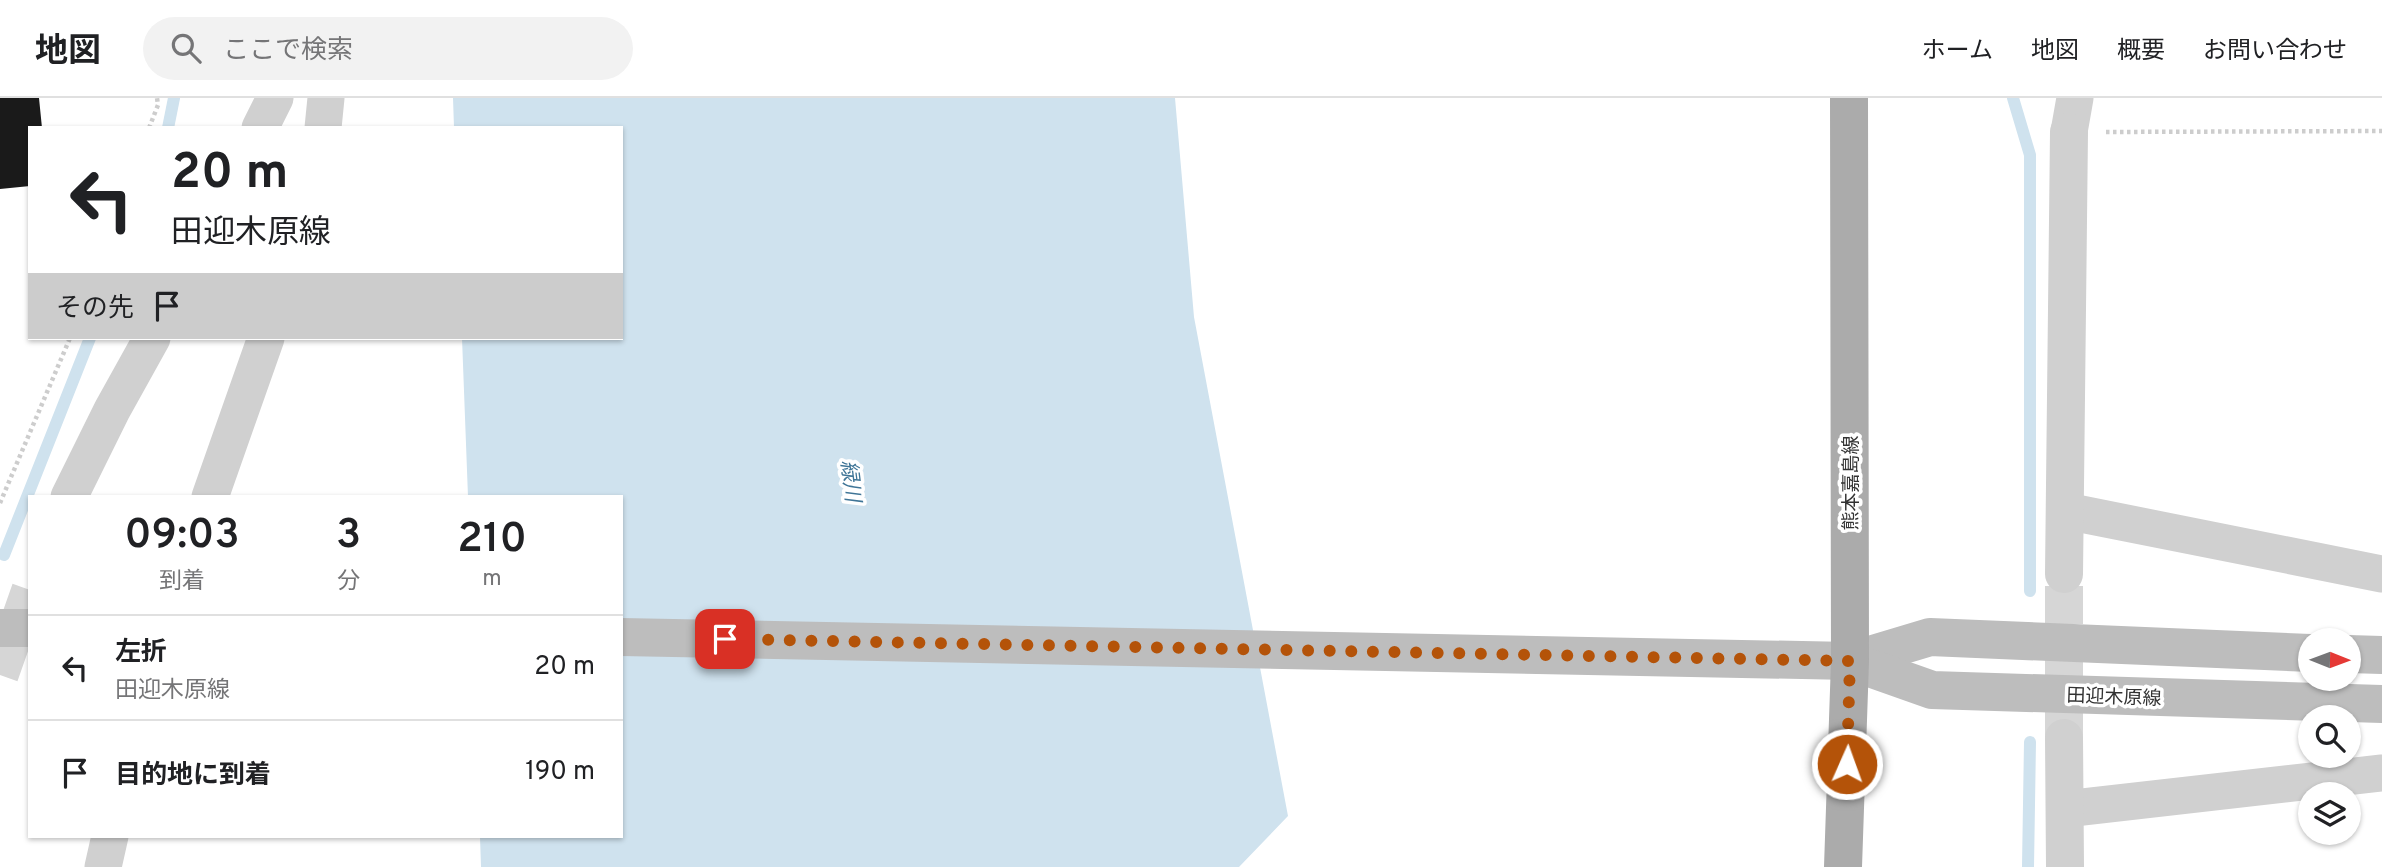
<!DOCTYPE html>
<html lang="ja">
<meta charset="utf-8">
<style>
:root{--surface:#fff;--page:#f2f2f2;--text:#202124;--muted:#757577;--line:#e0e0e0}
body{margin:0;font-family:Overpass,"Noto Sans JP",sans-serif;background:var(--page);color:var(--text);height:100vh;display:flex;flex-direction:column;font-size:26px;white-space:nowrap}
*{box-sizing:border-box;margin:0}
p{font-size:23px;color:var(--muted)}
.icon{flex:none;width:38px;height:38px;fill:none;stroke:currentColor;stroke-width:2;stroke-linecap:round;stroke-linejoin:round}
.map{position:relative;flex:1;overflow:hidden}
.panel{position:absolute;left:28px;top:397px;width:595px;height:343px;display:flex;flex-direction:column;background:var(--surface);border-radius:0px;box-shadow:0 2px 5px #0004}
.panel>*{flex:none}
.banner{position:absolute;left:28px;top:28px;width:595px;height:214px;border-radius:0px;box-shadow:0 2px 5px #0004;background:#fff;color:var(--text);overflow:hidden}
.needle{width:46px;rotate:91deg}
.controls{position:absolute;left:2298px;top:530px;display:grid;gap:14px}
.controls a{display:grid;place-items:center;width:63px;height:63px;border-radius:50%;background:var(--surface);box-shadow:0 2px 5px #0004;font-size:35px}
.pin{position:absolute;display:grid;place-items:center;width:60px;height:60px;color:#fff;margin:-30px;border-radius:14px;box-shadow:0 4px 10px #0006}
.me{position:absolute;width:77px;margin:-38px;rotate:2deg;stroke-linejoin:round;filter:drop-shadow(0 0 5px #0008)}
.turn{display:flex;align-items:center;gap:24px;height:147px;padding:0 28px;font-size:32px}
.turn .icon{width:91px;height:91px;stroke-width:2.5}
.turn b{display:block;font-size:49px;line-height:60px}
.then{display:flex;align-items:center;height:66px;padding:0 28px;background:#0003;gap:14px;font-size:26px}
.eta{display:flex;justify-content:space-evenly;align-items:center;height:119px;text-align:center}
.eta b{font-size:42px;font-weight:600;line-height:49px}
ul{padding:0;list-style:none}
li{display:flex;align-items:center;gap:21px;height:105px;padding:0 28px;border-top:2px solid var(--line)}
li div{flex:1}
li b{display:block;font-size:26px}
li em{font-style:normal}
header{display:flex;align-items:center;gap:42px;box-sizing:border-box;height:98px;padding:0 35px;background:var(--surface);border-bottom:2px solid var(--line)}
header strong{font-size:33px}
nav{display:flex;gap:38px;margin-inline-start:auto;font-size:24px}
.search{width:490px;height:63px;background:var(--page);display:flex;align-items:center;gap:18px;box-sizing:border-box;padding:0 24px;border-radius:38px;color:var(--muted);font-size:26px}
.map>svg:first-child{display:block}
</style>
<header>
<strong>地図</strong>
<div class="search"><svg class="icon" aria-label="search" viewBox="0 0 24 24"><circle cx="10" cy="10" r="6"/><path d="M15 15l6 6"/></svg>ここで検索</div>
<nav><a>ホーム</a><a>地図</a><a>概要</a><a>お問い合わせ</a></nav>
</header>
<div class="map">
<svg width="2382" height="769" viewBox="0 0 2382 769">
<rect width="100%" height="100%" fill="#fff"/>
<polygon fill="#cfe2ee" points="453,0 1175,0 1194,219 1288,718 1239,769 481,769 480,739 621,738 621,399 468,399 462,240 621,240 621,30 454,30"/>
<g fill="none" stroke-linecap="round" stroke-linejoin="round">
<g stroke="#cfe2ee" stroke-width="12">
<polyline points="2013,0 2030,57 2030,493"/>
<polyline points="168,30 174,0"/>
<polyline points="4,457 90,240"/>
<polyline points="2028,769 2030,644"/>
</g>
</g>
<polygon fill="#1a1a1a" points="0,0 39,0 42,30 30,30 30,88 0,91"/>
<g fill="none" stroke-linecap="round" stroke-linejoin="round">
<polyline stroke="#d6d6d6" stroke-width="37" stroke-dasharray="37 18" stroke-linecap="butt" points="0,577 30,492"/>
<polyline stroke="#d6d6d6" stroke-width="38" stroke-dasharray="38 19" stroke-linecap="butt" points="2064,640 2064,476"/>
<g stroke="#cdcdcd" stroke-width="4.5" stroke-dasharray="3.5 3.5" stroke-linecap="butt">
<polyline points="149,30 158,7 157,0"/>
<polyline points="2106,34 2382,33"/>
<polyline points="0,405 70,240"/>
</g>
<g stroke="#d0d0d0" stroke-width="37">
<polyline points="260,30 275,0"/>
<polyline points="323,30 326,0"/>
<polyline points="2069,34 2075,0"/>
<polyline points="69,399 112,312 152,240"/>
<polyline points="210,399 266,240"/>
<polyline points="2066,413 2382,476"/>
<polyline points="2065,711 2382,675"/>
<polyline points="103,769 110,738"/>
</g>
<g stroke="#d0d0d0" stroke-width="38">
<polyline points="2064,476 2069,34"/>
<polyline points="2064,640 2065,769"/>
</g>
<g stroke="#bdbdbd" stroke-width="38">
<polyline points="0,530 30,530"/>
<polyline points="621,539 1850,563 1930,539 2310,555"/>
<polyline points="2348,556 2382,557"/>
<polyline points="1850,563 1932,592 2382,606"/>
</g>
<polyline stroke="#ababab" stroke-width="38" points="1843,769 1850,563 1849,0"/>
</g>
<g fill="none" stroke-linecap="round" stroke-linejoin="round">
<polyline stroke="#b45309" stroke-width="12" stroke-dasharray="0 21.6" points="725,541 1850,563 1847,666"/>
</g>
<g text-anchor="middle" stroke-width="7" stroke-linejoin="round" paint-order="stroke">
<g font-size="19" fill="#333" stroke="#fff">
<text transform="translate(1850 385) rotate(-90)" y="7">熊本嘉島線</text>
<text transform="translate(2114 598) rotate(2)" y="7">田迎木原線</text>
</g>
<g font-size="21" font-style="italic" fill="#3f7597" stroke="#fff">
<text transform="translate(851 383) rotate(83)" y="7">緑川</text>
</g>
</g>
</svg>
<div class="controls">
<a><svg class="needle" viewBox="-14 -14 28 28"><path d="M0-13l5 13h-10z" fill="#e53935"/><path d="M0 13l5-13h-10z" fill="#757577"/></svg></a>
<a><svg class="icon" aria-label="search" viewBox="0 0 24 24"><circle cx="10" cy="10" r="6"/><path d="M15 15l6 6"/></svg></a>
<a><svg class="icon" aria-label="layers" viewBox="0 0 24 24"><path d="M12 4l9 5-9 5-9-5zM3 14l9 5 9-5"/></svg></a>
</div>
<div class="pin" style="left:725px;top:541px;background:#d93025"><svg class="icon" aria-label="arrive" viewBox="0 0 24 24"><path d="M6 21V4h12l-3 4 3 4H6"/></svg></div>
<svg class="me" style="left:1847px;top:666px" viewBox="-20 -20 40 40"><circle r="17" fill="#b45309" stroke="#fff" stroke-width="3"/><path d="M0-11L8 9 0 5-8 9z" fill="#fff"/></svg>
<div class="banner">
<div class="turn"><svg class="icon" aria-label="left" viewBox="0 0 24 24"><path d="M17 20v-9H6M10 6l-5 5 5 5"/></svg><div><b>20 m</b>田迎木原線</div></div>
<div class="then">その先<svg class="icon" aria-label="arrive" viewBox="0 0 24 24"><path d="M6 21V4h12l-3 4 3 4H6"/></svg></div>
</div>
<section class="panel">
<div class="eta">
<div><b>09:03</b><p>到着</p></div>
<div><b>3</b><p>分</p></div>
<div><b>210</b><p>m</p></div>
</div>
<ul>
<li><svg class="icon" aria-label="left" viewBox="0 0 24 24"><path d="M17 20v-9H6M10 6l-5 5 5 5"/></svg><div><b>左折</b><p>田迎木原線</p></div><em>20 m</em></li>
<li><svg class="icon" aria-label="arrive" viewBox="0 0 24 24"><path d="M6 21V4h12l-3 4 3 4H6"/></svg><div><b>目的地に到着</b></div><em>190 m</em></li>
</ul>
</section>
</div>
